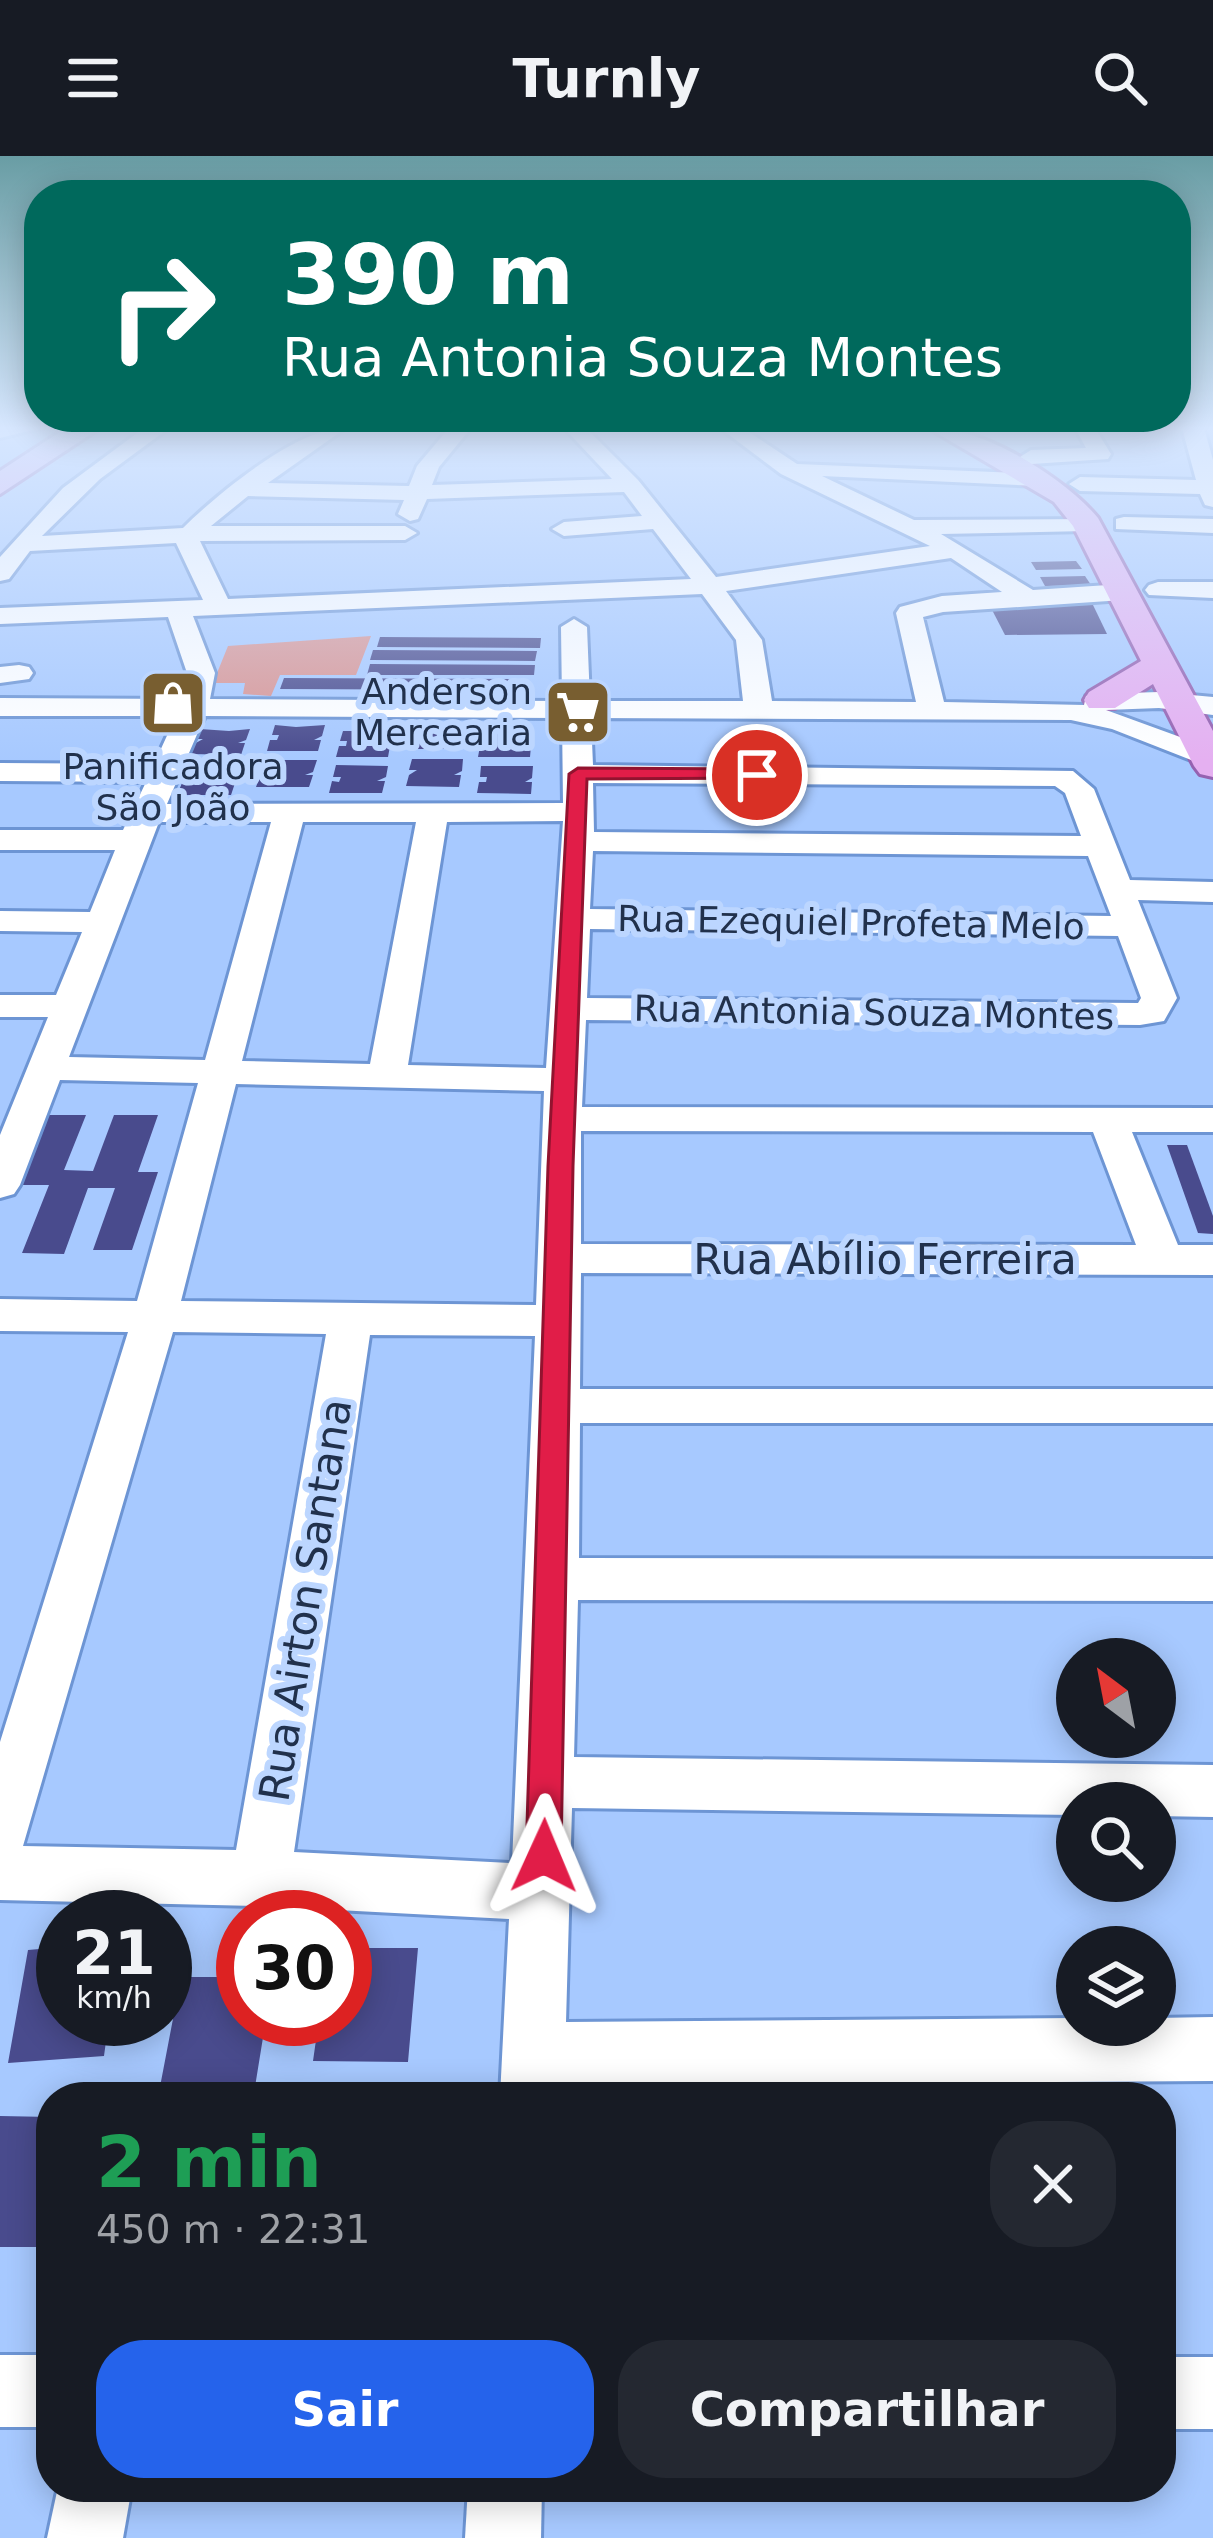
<!DOCTYPE html>
<html lang="pt">
<meta charset="utf-8">
<style>
:root{--surface:#171b24;--page:#242831;--text:#f1f3f6;--muted:#9ea1a6;--accent:#2563eb}
body{margin:0;font-family:"DejaVu Sans",sans-serif;background:var(--page);color:var(--text);height:100vh;display:flex;flex-direction:column;font-size:45px;white-space:nowrap}
*{box-sizing:border-box;margin:0}
p{font-size:39px;color:var(--muted)}
.icon{flex:none;width:66px;height:66px;fill:none;stroke:currentColor;stroke-width:2;stroke-linecap:round;stroke-linejoin:round}
.map{position:relative;flex:1;overflow:hidden}
.side{position:absolute;left:36px;top:1926px;width:1140px;height:420px;display:flex;flex-direction:column;background:var(--surface);border-radius:48px;box-shadow:0 6px 30px #0003}
.side>*{flex:none}
.banner{position:absolute;left:24px;top:24px;width:1167px;height:252px;border-radius:48px;box-shadow:0 6px 30px #0003;background:#00695c;color:#fff;overflow:hidden}
.needle{width:78px;rotate:328deg}
.buttons{position:absolute;left:1056px;top:1482px;display:grid;gap:24px}
.buttons a{display:grid;place-items:center;width:120px;height:120px;border-radius:50%;background:var(--surface);box-shadow:0 6px 30px #0003;font-size:60px}
.speed{position:absolute;left:36px;top:1734px;display:flex;gap:24px;font-size:60px;font-weight:700;text-align:center}
.speed>*{display:grid;place-content:center;width:156px;height:156px;border-radius:50%;background:var(--surface);box-shadow:0 6px 30px #0003;line-height:1}
.speed small{font-size:30px;font-weight:400}
.speed .limit{border:18px solid #d22;background:#fff;color:#111}
.pin{position:absolute;display:grid;place-items:center;width:102px;height:102px;color:#fff;margin:-51px;border:6px solid #fff;border-radius:50%;box-shadow:0 3px 12px #0007}
.me{position:absolute;width:132px;margin:-66px;rotate:1deg;stroke-linejoin:round;filter:drop-shadow(0 0 9px #0008)}
.turn{display:flex;align-items:center;gap:42px;height:252px;padding:0 60px;font-size:54px}
.turn .icon{width:156px;height:156px;stroke-width:2.5}
.turn b{display:block;font-size:84px;line-height:102px}
.round{display:grid;place-items:center;flex:none;width:126px;height:126px;border-radius:48px;background:var(--page)}
.summary{display:flex;align-items:center;justify-content:space-between;height:204px;padding:0 60px}
h1{font-size:72px;font-weight:700;line-height:90px;color:#1e9e55}
.cta{display:flex;gap:24px;margin-top:auto;padding:24px 60px}
.cta a{flex:1;height:138px;border-radius:48px;background:var(--accent);color:#fff;font-size:48px;font-weight:700;line-height:138px;text-align:center}
.cta a+a{background:var(--page);color:var(--text)}
header{display:flex;justify-content:space-between;align-items:center;height:156px;padding:0 60px;background:var(--surface);font-size:54px;font-weight:700}
.map>svg:first-child{display:block}
</style>
<header><svg class="icon" aria-label="menu" viewBox="0 0 24 24"><path d="M4 6h16M4 12h16M4 18h16"/></svg>Turnly<svg class="icon" aria-label="search" viewBox="0 0 24 24"><circle cx="10" cy="10" r="6"/><path d="M15 15l6 6"/></svg></header>
<div class="map">
<svg width="1213" height="2382" viewBox="0 0 1213 2382">
<rect width="100%" height="100%" fill="#a7c9ff"/>
<polygon fill="#d99594" points="371,480 356,519 280,519 271,540 243,538 245,527 213,527 228,490"/>
<g fill="#494b8d">
<polygon points="1076,405 1082,413 1036,414 1031,406"/>
<polygon points="1085,420 1091,429 1045,430 1040,421"/>
<polygon points="1093,449 1107,478 1005,479 990,450"/>
<polygon points="380,481 541,482 540,492 377,491"/>
<polygon points="373,494 537,495 535,505 370,504"/>
<polygon points="370,508 535,509 534,519 367,519"/>
<polygon points="284,522 512,523 510,534 280,533"/>
<polygon points="418,568 469,568 467,579 459,582 466,582 464,593 413,593 415,583 422,583 423,578 416,578"/>
<polygon points="275,569 296,571 325,569 322,580 314,584 321,584 318,595 267,595 270,584 277,584 279,579 272,579"/>
<polygon points="200,573 229,575 250,573 246,584 238,587 245,587 241,599 189,598 194,588 203,583 196,583"/>
<polygon points="343,575 393,575 391,586 383,590 390,590 388,601 336,601 339,590 346,590 347,585 340,585"/>
<polygon points="482,575 532,575 531,586 524,590 531,590 530,601 478,601 480,590 487,590 487,585 480,585"/>
<polygon points="412,603 463,603 462,615 454,619 461,619 459,631 406,630 409,619 417,614 409,614"/>
<polygon points="265,604 317,604 313,616 305,619 313,619 309,631 256,631 260,620 267,620 269,615 262,615"/>
<polygon points="336,609 388,610 386,621 377,625 385,625 382,637 329,637 332,625 339,626 341,621 333,621"/>
<polygon points="481,610 533,610 532,622 525,626 532,626 531,638 477,637 479,626 486,626 487,621 480,621"/>
<polygon points="188,611 210,613 240,611 236,623 227,627 235,627 231,639 177,639 182,627 189,627 191,622 184,622"/>
<polygon points="47,959 86,959 64,1014 93,1015 114,959 158,959 138,1016 158,1016 132,1094 93,1094 115,1032 88,1032 64,1098 22,1097 49,1029 18,1029"/>
<polygon points="1167,989 1187,989 1213,1060 1213,1078 1198,1077"/>
<polygon points="63,1791 63,1863 109,1863 104,1900 8,1907 28,1794"/>
<polygon points="345,1792 418,1792 408,1906 313,1905 319,1863 345,1863"/>
<polygon points="181,1821 243,1821 243,1863 266,1863 254,1937 159,1936"/>
<polygon points="0,1960 51,1961 51,2091 0,2091"/>
</g>
<g fill="none" stroke-linecap="round" stroke-linejoin="round">
<defs>
<g id="minor">
<polygon points="0,272 40,272 0,282"/>
<path d="M144,272H169L100,323L42,380L183,372C216,339 299,270 346,272L268,327L409,330L417,310L449,272H471L439,311L432,329L612,323L564,272H586L638,324L716,421L930,390L781,318L720,272H743L797,308L1046,318V328L1038,330L822,320L914,364L1095,363L1099,368L1087,375L941,378L1033,434L1123,428L1136,436L1123,444L943,456L923,461L944,546L1084,549L1086,540L1096,538L1159,536L1213,541V559L1159,552L1106,554L1213,593V610L1209,611L1112,573L1071,564L591,562L593,609L1073,615L1094,633L1130,724L1213,726V746L1138,744L1177,842L1164,865L1140,869L586,864L582,951L1213,952V976H1132L1178,1089H1213V1119L581,1117L580,1233H1213V1267H580L579,1402L1213,1403V1445L578,1444L574,1601L1213,1609V1661L1155,1660V1647H1077V1659L572,1652L566,1866L1077,1862V1869H1155V1862L1213,1861V1925L565,1929L564,1941H500L509,1763L261,1750L0,1744V1586L128,1176L0,1175V1143L137,1145L198,927L60,924L20,1029L14,1038L0,1042V979L48,861H0V839H56L82,776L0,775V755L90,756L115,694H0V674H123L146,626L0,625V607L154,608L176,560H0V542L182,543L187,517L168,461L0,468V452L203,444L176,387L30,395L9,423L0,425V401L63,332ZM624,336L642,360L564,366L552,373L564,380L653,373L691,423L228,443L200,385L405,384L417,377L405,370H211L248,340L404,344L398,358L410,365L418,363L427,343ZM951,402L1002,436L942,440L900,451L896,457L916,546L772,545L762,484L726,435ZM702,438L736,484L743,545H590L587,471L574,463L561,471L562,545L210,543L215,517L193,460ZM205,560L562,562L563,647L167,648ZM593,627L1055,630L1065,637L1081,680L594,676ZM563,665L546,912L408,909L447,666ZM159,666H271L205,904L69,901ZM303,666H416L370,908L242,905ZM593,695L1088,700L1111,760L590,753ZM590,773L1118,780L1141,842L1138,847L587,842ZM236,928L544,935L536,1149L181,1145ZM581,975L1093,976L1136,1089L581,1088ZM173,1176L326,1178L236,1694L23,1690ZM370,1179L535,1180L512,1707L294,1696Z"/>
<polygon points="1075,272 1095,272 1111,298 1108,303 1031,308 1020,301 1031,294 1086,292"/>
<polygon points="1182,272 1204,272 1213,304 1213,351 1205,349 1200,338 1080,335 1069,328 1080,321 1196,324"/>
<polygon points="1124,361 1213,363 1213,377 1116,373 1116,363"/>
<polygon points="1158,426 1213,426 1213,442 1149,439 1145,434 1149,429"/>
<polygon points="19,509 29,511 33,517 29,523 0,527 0,511"/>
<rect x="0" y="2199" width="51" height="72"/>
<rect x="1161" y="2201" width="52" height="72"/>
<polygon points="58,2331 132,2331 123,2382 47,2382"/>
<polygon points="468,2331 542,2331 541,2382 465,2382"/>
</g>
<g id="major">
<polygon points="66,272 100,272 0,338 0,315"/>
<path d="M928,272C980,269 1064,321 1098,362L1213,575V621L1200,618L1194,610L1153,528L1115,552H1089L1084,544L1089,536L1141,505L1073,370L1054,346Z"/>
</g>
</defs>
<use href="#minor" stroke="#6d95d4" stroke-width="6"/>
<use href="#major" stroke="#9562b1" stroke-width="6"/>
<use href="#minor" fill="#fff" fill-rule="evenodd"/>
<use href="#major" fill="#e5b0f1" fill-rule="evenodd"/>
</g>
<linearGradient id="sky" x2="0" y2="1"><stop stop-color="#699da4"/><stop offset="0.45" stop-color="#d7e7ff"/><stop offset="1" stop-color="#d7e7ff" stop-opacity="0"/></linearGradient>
<rect width="1213" height="605" fill="url(#sky)"/>
<polygon fill="#e11d48" stroke="#92132f" stroke-width="3" points="757,613 766,619 763,622 587,623 573,1010 561,1700 556,1711 544,1716 531,1711 526,1700 548,1010 569,618 578,612"/>
<defs>
<symbol id="shop-square" viewBox="-11 -11 22 22"><rect x="-9" y="-9" width="18" height="18" rx="4" fill="#785e30" stroke="#bcd6ff"/><path d="M-5-2.5h2.3a2.7 3.5 0 0 1 5.4 0H5L5.5 6h-11ZM-1.5-2.5h3a1.5 2.3 0 0 0-3 0Z" fill="#fff"/></symbol>
<symbol id="supermarket-square" viewBox="-11 -11 22 22"><rect x="-9" y="-9" width="18" height="18" rx="4" fill="#785e30" stroke="#bcd6ff"/><path d="M-6-5.5h2.5l.6 2H6L4.5 2H-2.5L-4.4-4H-6ZM-1.5 3.2a1.3 1.3 0 1 0 .1 0ZM3 3.2a1.3 1.3 0 1 0 .1 0Z" fill="#fff"/></symbol>
</defs>
<g fill-rule="evenodd">
<use href="#shop-square" x="135" y="509" width="76" height="76"/>
<use href="#supermarket-square" x="540" y="518" width="76" height="76"/>
</g>
<g text-anchor="middle" stroke-width="12" stroke-linejoin="round" paint-order="stroke">
<g font-size="36" fill="#21314c" stroke="#bcd6ff" text-anchor="end">
<text x="532" y="548">Anderson<tspan x="532" dy="41">Mercearia</tspan></text>
<text x="173" y="623" text-anchor="middle">Panificadora<tspan x="173" dy="41">São João</tspan></text>
</g>
<g font-size="36" fill="#21314c" stroke="#bcd6ff">
<text transform="translate(851 766) rotate(1)" y="13">Rua Ezequiel Profeta Melo</text>
<text transform="translate(874 856) rotate(1)" y="13">Rua Antonia Souza Montes</text>
</g>
<g font-size="42" fill="#21314c" stroke="#bcd6ff">
<text x="885" y="1118">Rua Abílio Ferreira</text>
<text transform="translate(305 1444) rotate(-81)" y="15">Rua Airton Santana</text>
</g>
</g>
</svg>
<div class="buttons">
<a><svg class="needle" viewBox="-14 -14 28 28"><path d="M0-13l5 13h-10z" fill="#e53935"/><path d="M0 13l5-13h-10z" fill="#9ea1a6"/></svg></a>
<a><svg class="icon" aria-label="search" viewBox="0 0 24 24"><circle cx="10" cy="10" r="6"/><path d="M15 15l6 6"/></svg></a>
<a><svg class="icon" aria-label="layers" viewBox="0 0 24 24"><path d="M12 4l9 5-9 5-9-5zM3 14l9 5 9-5"/></svg></a>
</div>
<div class="speed"><div>21<small>km/h</small></div><div class="limit">30</div></div>
<div class="pin" style="left:757px;top:619px;background:#d93025"><svg class="icon" aria-label="arrive" viewBox="0 0 24 24"><path d="M6 21V4h12l-3 4 3 4H6"/></svg></div>
<svg class="me" style="left:544px;top:1700px" viewBox="-20 -20 40 40"><path d="M0-17L14 15 0 8-14 15z" fill="#e11d48" stroke="#fff" stroke-width="4"/></svg>
<div class="banner">
<div class="turn"><svg class="icon" aria-label="right" viewBox="0 0 24 24"><path d="M7 20v-9h11M14 6l5 5-5 5"/></svg><div><b>390 m</b>Rua Antonia Souza Montes</div></div>
</div>
<section class="side">
<div class="summary"><div><h1>2 min</h1><p>450 m · 22:31</p></div><a class="round"><svg class="icon" aria-label="close" viewBox="0 0 24 24"><path d="M6 6l12 12M18 6L6 18"/></svg></a></div>
<div class="cta"><a>Sair</a><a>Compartilhar</a></div>
</section>
</div>
